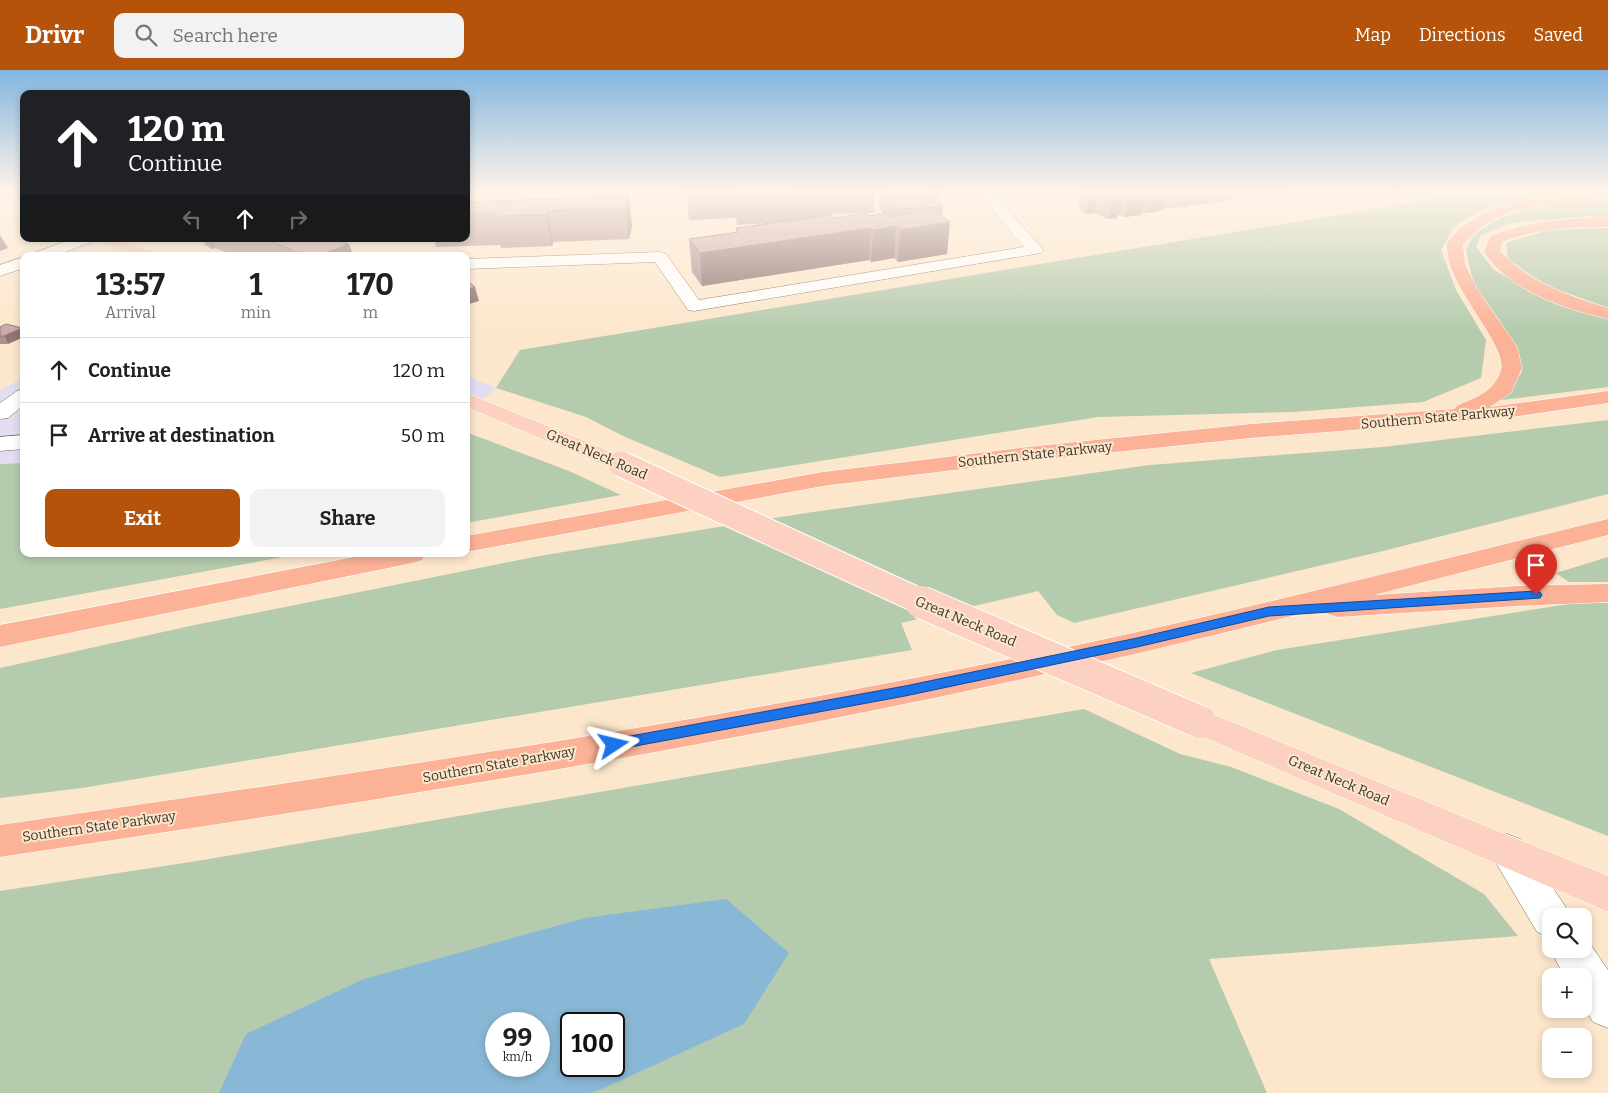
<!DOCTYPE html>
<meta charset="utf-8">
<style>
:root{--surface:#fff;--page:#f2f2f2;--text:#202124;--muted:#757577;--line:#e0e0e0;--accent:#b45309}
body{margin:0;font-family:Bitter,serif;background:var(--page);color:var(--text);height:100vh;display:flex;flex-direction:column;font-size:19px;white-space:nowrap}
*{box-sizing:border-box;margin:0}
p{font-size:16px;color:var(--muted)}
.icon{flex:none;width:28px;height:28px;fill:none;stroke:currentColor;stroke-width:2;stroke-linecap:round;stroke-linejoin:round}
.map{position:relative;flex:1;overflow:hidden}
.panel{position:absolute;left:20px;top:182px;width:450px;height:305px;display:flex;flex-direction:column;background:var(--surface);border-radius:10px;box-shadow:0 2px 8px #0003}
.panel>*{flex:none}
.banner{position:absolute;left:20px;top:20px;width:450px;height:152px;border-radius:10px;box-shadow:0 2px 8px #0003;background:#202124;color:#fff;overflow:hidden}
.controls{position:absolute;left:1542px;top:838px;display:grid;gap:10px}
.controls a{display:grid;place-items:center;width:50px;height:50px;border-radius:10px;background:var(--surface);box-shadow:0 2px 8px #0003;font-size:25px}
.speed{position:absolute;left:485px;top:942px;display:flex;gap:10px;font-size:25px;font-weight:700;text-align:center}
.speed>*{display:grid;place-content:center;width:65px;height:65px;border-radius:50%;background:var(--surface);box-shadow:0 2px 8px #0003;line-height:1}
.speed small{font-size:12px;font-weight:400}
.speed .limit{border:2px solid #111;border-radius:8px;background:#fff;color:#111}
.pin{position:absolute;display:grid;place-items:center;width:42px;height:42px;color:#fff;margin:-51px -21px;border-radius:50% 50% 50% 0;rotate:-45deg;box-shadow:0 0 5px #0007}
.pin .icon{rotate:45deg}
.me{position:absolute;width:55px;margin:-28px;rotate:80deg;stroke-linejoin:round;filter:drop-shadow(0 0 4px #0008)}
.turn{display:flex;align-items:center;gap:18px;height:105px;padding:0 25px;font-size:22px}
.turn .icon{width:65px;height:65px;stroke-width:2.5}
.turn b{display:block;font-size:35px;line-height:42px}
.lanes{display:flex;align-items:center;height:48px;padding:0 25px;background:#0003;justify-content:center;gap:25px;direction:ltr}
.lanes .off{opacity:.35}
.eta{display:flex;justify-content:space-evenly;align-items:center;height:85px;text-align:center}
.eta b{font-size:30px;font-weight:700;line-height:35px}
.action{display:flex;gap:10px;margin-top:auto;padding:10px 25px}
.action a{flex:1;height:58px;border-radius:10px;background:var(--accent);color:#fff;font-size:20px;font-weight:700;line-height:58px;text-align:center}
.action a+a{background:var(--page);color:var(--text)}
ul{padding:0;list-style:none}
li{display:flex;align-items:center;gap:15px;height:65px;padding:0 25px;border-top:1px solid var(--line)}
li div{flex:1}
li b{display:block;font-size:19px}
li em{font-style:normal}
header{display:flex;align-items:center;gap:30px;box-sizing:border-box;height:70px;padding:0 25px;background:var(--accent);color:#fff}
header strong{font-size:24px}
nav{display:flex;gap:28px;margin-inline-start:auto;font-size:18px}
.search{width:350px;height:45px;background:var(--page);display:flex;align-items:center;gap:12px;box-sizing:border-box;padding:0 18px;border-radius:10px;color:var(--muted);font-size:19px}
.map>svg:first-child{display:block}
</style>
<header>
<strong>Drivr</strong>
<div class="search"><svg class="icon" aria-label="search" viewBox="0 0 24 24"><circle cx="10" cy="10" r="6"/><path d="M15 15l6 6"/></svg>Search here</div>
<nav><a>Map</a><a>Directions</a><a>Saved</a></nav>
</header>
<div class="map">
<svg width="1608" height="1023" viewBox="0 0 1608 1023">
<rect width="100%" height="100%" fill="#fce7cc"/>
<g fill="#e2ddf2">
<polygon points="466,305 496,318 466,344"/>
<polygon points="24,308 24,393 0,394 0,320"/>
</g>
<g fill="#b4cbad" fill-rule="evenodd">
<polygon points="1488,120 1590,120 1489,137 1454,156 1441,180 1456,220 1486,270 1481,308 1423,332 1294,342 1098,347 720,407 623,366 586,347 496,318 520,280"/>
<polygon points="1608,127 1608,148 1591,146 1511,153 1481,165 1476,177 1494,200 1545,228 1608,247 1608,317 1502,330 1522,302 1500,251 1473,213 1466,180 1474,164 1502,147 1542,136"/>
<polygon points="1608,158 1608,238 1545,215 1508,189 1506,173 1548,160"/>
<polygon points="1608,350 1608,424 1379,482 1074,553 1057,545 1038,521 901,553 912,580 82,718 0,728 0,598 190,556 539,486 806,443 1150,395 1383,377"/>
<polygon points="466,362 569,401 621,425 466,453"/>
<polygon points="24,393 24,484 299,484 0,539 0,394"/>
<polygon points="1608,487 1608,512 1569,512 1556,503"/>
<polygon points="1581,532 1608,533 1608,766 1191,603 1277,580"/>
<path d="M1084,639L1180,684L1231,697L1339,739L1484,824L1518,866L1209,889L1267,1023H0V821L197,791ZM496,954H539V996H496ZM571,954H614V996H571Z"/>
</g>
<path fill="#89b8d6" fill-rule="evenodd" d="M726,829L789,883L744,954L602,1019L589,1023H219L246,964L364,909L585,848ZM496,954H539V996H496ZM571,954H614V996H571Z"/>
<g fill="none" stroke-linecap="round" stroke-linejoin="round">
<defs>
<g id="minor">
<polygon points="976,120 990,120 1041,177 1043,180 1041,183 694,241 688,240 655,192 466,199 466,189 660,182 666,184 699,230 1024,177"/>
<polygon points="1393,120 1410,120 1411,121 1404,125 1395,123"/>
<polygon points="72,169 94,169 92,172 54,186 32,186 34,183"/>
<polygon points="24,187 24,198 0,206 0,195"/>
<polygon points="24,319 24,335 8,348 0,349 0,333 17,321"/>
<polygon points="24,365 24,379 0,381 0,367"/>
<polygon points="1507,764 1520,769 1565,836 1569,846 1551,846 1551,868 1537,862 1489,781 1494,769"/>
<polygon points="1584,865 1608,900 1608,958 1593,952 1584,937 1584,906 1564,906 1550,879 1551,876 1551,879 1584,879"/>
</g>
<g id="major">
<polygon points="0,120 24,128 24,137 0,128"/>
<polygon points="98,169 119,169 154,183 156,186 134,186 100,172"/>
<polygon points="466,323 629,389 633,394 629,399 621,401 613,399 466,337"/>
<polygon points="1200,639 1608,806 1608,842 1189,661 1184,652 1189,643"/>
</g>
<g id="highway">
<path d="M1608,120V127C1574,135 1522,134 1493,150C1481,156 1472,165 1463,175L1465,194L1476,217L1517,277L1522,298L1511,323L1490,337L1608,321V333L1506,348L1251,368L1028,391L823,416L466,482V466L823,402L1028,377L1251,354L1454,339C1458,334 1464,333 1470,330C1485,324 1496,316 1501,300C1508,276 1451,220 1448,185C1448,182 1446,177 1447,174C1450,166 1468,152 1475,148C1505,129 1541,130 1574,125C1585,124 1597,120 1608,120Z"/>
<path d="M1608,147V157C1572,157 1537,158 1503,172L1500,181C1530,213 1568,225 1608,238V249C1563,238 1511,222 1484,182L1490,166C1529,151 1567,148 1608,147Z"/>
<path d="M1608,449V465L1374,525L1517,516L1608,514V532L1517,536L1338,547L1328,544L1324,538C1169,577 1012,613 855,644C572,701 286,744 0,787V755C331,707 663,659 991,593C1198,552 1403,499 1608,449Z"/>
<polygon points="370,484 426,484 422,490 413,493 0,577 0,555"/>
</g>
</defs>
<use href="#minor" stroke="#7a6750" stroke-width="1"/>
<use href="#major" stroke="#fff" stroke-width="1"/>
<use href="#highway" stroke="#fff" stroke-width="1"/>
<use href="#minor" fill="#fff" fill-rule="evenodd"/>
<use href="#major" fill="#fdd1c1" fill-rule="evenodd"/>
<use href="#highway" fill="#fbb297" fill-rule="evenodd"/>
<defs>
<polyline id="major-bridge-far1" points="621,394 924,533"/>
<polyline id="major-bridge" points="921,532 1200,652"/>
</defs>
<use href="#major-bridge-far1" stroke="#fff" stroke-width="27" stroke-linecap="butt"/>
<use href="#major-bridge" stroke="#fff" stroke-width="34" stroke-linecap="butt"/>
<use href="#major-bridge-far1" stroke="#fdd1c1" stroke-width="25"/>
<use href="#major-bridge" stroke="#fdd1c1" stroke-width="32"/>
</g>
<g fill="#af9090" fill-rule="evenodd">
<path d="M686,120H875L874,143H865L869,146L883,144L879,136L880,120H939L938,129L943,137L942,147L947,184L898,192L894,188L871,192L869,190L702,216L692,202L689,169L736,163V158L770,153L737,155L736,148L689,150ZM864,143L836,148L830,145V144Z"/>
<polygon points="1065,120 1291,120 1281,122 1277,122 1276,123 1260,125 1256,125 1255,126 1248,127 1232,127 1231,129 1216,133 1212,132 1211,134 1189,135 1188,137 1163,138 1163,140 1147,143 1142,143 1142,145 1124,147 1120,145 1118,145 1117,148 1108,149 1094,143 1086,144 1079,140 1080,135 1078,133 1081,121 1066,121"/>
<polygon points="627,124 632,156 629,169 553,172 552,176 501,178 500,175 436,177 434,169 466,169 466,131 467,132 596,127"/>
<polygon points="203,169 338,169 339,171 349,174 353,186 237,186 215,178 212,179 205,175"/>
<polygon points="0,257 8,274 0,274"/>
</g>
<g fill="#8f7675">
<polygon points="1091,120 1099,120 1094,143 1086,144"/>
<polygon points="1114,120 1126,120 1120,145 1118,145 1117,148 1108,149"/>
<polygon points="1131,120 1148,120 1142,145 1124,147"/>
<polygon points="1153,120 1168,120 1163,140 1147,143"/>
<polygon points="1220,120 1234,120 1231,129 1216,133"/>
<polygon points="1251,120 1257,120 1255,126 1248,127"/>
<polygon points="1262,120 1278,120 1276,123 1260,125"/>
<polygon points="1282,120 1291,120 1281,122"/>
<polygon points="629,125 632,156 629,169 625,138"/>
<polygon points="547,141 553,172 552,176 546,145"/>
<polygon points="950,152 947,184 898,192 900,160"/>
<polygon points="896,156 894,188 871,192 873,160"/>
<polygon points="871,158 869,190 702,216 700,183"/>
<polygon points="0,165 8,178 0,181"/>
<polygon points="208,169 211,169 215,178 212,179"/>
<polygon points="333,169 338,169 341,177 349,174 353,186 317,186"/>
<polygon points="475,217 479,231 466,235 466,220"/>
<polygon points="22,258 24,261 24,267 8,274 4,266"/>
</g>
<g fill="#cca8a7" stroke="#8f7675">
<polygon points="735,120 830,120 830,121 735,124"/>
<polygon points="887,120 932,120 943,137 898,139"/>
<polygon points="610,124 627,124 629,125 625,138 547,141 546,145 494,146 495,143 466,144 466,132 596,127 597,125"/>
<polygon points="933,140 950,152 900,160 896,156 873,160 871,158 700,183 689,169 739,162 736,158 831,145 836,148 865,143 869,146 885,143 890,147"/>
<polygon points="263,169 333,169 349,174 317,186 312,186 289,180 291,179"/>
<polygon points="466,210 475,217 466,220"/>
<polygon points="6,254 22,258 4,266 0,266 0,257"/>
</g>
<linearGradient id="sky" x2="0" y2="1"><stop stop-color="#82b6e1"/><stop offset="0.46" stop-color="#fef4e8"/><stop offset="1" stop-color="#fef4e8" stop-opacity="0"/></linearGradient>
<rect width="1608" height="263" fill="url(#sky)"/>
<polygon fill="#1a73e8" stroke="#114b97" points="1536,521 1540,522 1542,525 1540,528 1269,546 1137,577 905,626 614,680 609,679 607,675 609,671 614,669 905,616 1137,568 1269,537"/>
<g text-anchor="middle" stroke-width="4" stroke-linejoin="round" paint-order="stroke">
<g font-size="14" fill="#3e362b" stroke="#fce7cc">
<text transform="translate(1438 347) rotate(-5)" y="5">Southern State Parkway</text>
<text transform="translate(597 384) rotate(23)" y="5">Great Neck Road</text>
<text transform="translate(1035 384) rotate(-6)" y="5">Southern State Parkway</text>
<text transform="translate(966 551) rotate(23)" y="5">Great Neck Road</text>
<text transform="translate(499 694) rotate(-10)" y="5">Southern State Parkway</text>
<text transform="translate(1339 710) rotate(23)" y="5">Great Neck Road</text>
<text transform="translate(99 756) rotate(-8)" y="5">Southern State Parkway</text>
</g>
</g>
</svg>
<div class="controls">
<a><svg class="icon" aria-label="search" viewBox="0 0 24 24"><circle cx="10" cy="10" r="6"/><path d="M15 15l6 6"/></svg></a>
<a>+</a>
<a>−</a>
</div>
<div class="speed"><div>99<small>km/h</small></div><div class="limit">100</div></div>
<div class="pin" style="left:1536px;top:525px;background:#d93025"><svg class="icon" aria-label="arrive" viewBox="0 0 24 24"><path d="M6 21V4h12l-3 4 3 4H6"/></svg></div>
<svg class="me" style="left:614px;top:675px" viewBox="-20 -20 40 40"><path d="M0-17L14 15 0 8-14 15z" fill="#1a73e8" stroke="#fff" stroke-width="4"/></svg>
<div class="banner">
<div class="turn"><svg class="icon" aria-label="ahead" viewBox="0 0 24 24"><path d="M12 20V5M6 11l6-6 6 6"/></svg><div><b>120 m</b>Continue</div></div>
<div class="lanes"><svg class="icon off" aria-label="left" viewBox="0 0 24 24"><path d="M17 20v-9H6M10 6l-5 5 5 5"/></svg><svg class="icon" aria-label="ahead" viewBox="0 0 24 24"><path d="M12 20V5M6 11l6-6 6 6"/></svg><svg class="icon off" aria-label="right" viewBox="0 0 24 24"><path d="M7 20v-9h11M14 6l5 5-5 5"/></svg></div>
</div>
<section class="panel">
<div class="eta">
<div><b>13:57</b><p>Arrival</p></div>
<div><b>1</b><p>min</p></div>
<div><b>170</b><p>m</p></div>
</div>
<ul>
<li><svg class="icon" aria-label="ahead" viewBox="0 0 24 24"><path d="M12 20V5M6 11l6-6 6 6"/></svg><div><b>Continue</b></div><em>120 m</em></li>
<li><svg class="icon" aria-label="arrive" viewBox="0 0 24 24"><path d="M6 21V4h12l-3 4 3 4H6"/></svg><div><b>Arrive at destination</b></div><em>50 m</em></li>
</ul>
<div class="action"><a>Exit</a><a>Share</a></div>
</section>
</div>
